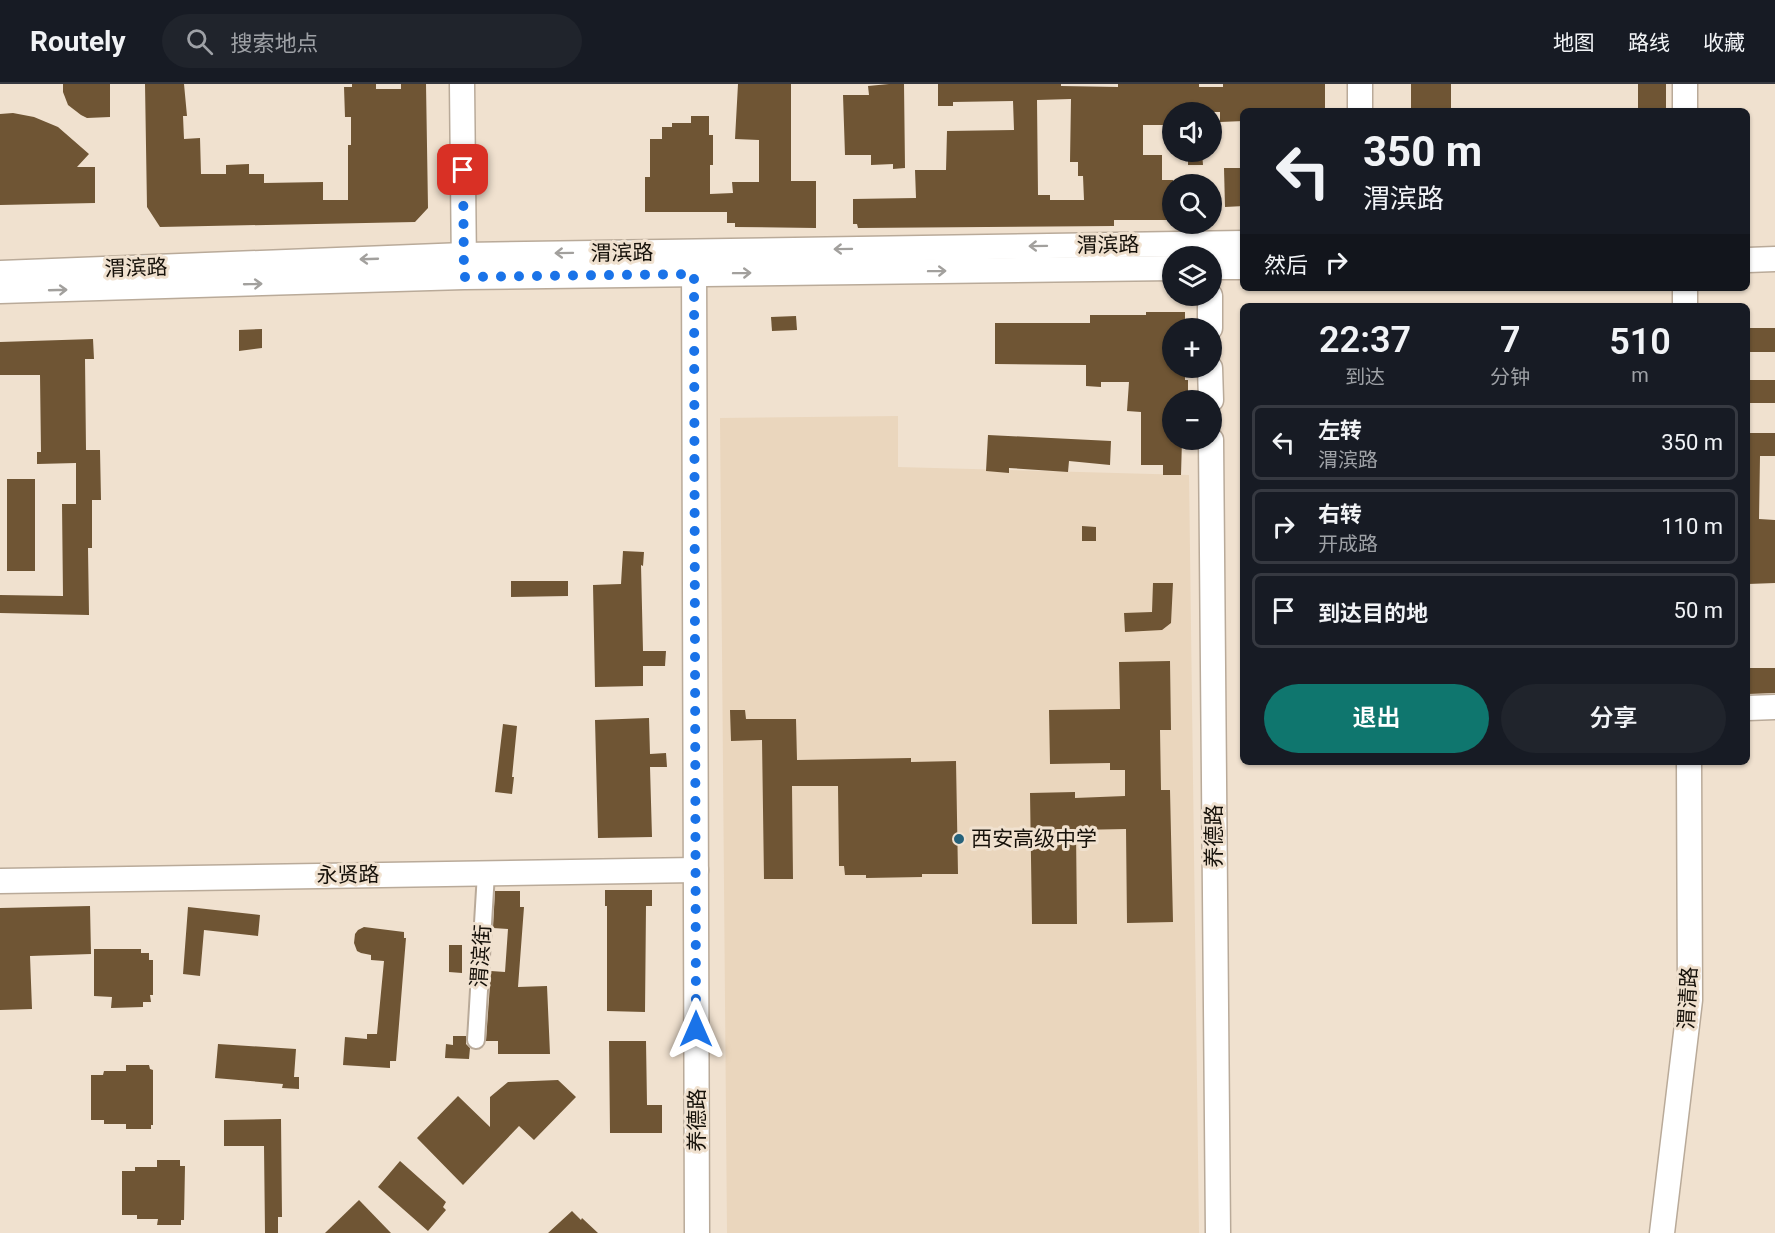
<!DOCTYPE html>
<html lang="zh">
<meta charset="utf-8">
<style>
:root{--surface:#171b24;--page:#20242c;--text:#f1f3f6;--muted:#9ea1a6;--line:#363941;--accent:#0f766e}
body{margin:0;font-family:Roboto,"Noto Sans SC",sans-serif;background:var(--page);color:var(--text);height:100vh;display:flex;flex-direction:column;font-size:22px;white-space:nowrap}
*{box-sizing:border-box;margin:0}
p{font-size:20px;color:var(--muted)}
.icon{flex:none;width:33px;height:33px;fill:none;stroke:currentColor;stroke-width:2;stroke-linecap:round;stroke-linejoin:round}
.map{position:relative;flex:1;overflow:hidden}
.drawer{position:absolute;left:1240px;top:219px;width:510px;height:462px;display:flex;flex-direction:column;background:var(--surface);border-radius:9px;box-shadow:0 2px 4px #0004}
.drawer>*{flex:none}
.top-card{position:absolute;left:1240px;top:24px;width:510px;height:183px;border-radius:9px;box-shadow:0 2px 4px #0004;background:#171b24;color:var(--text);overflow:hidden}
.controls{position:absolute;left:1162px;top:18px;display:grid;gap:12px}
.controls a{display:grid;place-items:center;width:60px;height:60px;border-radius:50%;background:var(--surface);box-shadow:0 2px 4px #0004;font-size:30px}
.pin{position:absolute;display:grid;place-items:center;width:51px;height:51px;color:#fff;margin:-26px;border-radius:12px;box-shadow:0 3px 9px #0006}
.me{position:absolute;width:66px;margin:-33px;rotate:0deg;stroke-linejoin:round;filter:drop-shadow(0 0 4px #0008)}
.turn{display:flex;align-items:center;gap:21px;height:126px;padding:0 24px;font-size:27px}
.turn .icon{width:78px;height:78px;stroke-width:2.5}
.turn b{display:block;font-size:42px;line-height:51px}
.then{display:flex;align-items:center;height:57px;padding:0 24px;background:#0003;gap:12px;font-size:22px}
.eta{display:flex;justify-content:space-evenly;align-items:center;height:102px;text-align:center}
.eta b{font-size:36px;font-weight:600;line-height:42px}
.primary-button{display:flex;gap:12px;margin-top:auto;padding:12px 24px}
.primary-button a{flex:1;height:69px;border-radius:36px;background:var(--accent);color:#fff;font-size:24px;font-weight:600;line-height:69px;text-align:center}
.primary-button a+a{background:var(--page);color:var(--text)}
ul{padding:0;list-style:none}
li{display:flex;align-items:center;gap:18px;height:75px;margin:0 12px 9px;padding:0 12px;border:3px solid var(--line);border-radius:9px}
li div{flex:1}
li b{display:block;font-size:22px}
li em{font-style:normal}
header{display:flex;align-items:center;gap:36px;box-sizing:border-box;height:84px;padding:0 30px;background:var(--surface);border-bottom:2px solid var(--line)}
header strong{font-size:28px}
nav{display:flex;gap:33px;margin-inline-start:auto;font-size:21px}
.search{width:420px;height:54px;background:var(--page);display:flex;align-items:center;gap:15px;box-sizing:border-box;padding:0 21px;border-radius:33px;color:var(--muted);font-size:22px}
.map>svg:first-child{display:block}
</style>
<header>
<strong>Routely</strong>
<div class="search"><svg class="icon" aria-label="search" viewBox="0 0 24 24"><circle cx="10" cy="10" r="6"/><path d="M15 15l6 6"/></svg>搜索地点</div>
<nav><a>地图</a><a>路线</a><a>收藏</a></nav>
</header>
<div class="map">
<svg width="1775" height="1149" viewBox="0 0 1775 1149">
<rect width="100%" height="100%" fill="#f0e1cf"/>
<polygon fill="#ead6bd" points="898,332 898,383 1189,391 1199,1149 727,1149 720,334"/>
<g fill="#6f5534" fill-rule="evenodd">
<polygon points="63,0 110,0 110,33 87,34 81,31 68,21 63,8"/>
<polygon points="145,0 184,0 187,32 183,32 184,55 200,54 201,90 226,90 226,81 249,80 249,90 264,90 264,99 323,98 323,116 348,116 348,61 351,61 351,33 345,33 344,3 352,3 352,0 376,0 376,5 401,5 401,0 426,0 428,124 415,138 160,143 147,123"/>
<polygon points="738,0 791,0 791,97 816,97 816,144 735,143 735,139 727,139 727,128 645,128 645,93 650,93 650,55 662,55 662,43 672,43 672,39 691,39 691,32 709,32 709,51 713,51 713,81 710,81 710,110 733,109 732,98 759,98 759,56 735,55"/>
<polygon points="889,0 904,0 905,84 893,85 893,80 871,81 871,71 845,71 843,11 869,11 868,2"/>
<path d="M938,0H1061V2L1118,3V0H1199V3H1223V0H1325V27H1244V37L1220,38V28H1173V41H1143V71H1162V96H1173V136H1114V142L858,144L857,140H853V115L916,114L915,86H946L947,47L1014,46L1013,17L953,18V22H938ZM1071,15L1070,78H1078V92H1083L1084,116H1050V111H1038L1037,16Z"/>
<rect x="1411" y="0" width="40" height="27"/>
<rect x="1638" y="0" width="28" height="27"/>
<polygon points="13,29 34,33 58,43 89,70 77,83 95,83 95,119 0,121 0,30"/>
<polygon points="1188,68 1202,68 1203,81 1188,81"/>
<polygon points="1224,84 1244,84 1244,122 1225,123"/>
<polygon points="1146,228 1185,228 1185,244 1173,244 1173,284 1185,284 1185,296 1188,296 1188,316 1173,316 1173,356 1182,356 1181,391 1163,391 1163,381 1141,381 1141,328 1127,327 1129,298 1101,298 1101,303 1086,302 1086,281 995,280 995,239 1090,239 1090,231 1146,231"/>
<polygon points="796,232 797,246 772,247 771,233"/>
<rect x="1748" y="244" width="27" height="24"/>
<polygon points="262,245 262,264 239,267 239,246"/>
<polygon points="93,255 94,275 85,275 86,366 100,366 101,416 92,416 92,464 88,464 89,531 0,529 0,511 63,512 62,420 76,420 76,379 37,380 37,368 41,368 40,291 0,291 0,258"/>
<rect x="1748" y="296" width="27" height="23"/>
<polygon points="1748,349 1775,349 1775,372 1760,372 1759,435 1775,436 1775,499 1748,500"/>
<polygon points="988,351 1111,357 1110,381 1069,377 1068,388 1009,384 1009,389 986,387"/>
<rect x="7" y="395" width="28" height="92"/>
<polygon points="1082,442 1096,443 1096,457 1082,457"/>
<polygon points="623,467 644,468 643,482 641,481 643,567 666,567 665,582 643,582 643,602 595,603 593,501 621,500"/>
<polygon points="511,497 568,497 568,512 511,513"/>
<polygon points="1153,499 1173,499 1171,539 1162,546 1125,548 1124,529 1152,528"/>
<polygon points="1170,577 1171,646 1160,646 1161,706 1170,706 1173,838 1127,839 1126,745 1076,746 1077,840 1032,840 1030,709 1075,708 1075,714 1125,712 1125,686 1110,686 1110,679 1050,680 1049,626 1120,625 1119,578"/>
<polygon points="1748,584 1775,584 1775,609 1748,610"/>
<polygon points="730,626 745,626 746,635 796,635 797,676 911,674 911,678 956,677 958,790 922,790 922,793 866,794 866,791 845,791 844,782 839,782 838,702 792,702 793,795 764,795 762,656 731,657"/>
<polygon points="649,634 650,670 666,669 667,683 650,683 652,753 598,754 595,636"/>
<polygon points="503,640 517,642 512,693 514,693 512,710 495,708"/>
<polygon points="605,806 652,806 652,822 646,822 645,928 607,927 607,822 605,822"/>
<polygon points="495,807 520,807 520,823 524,823 518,903 547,902 550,970 498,970 498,957 486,957 491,887 505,888 508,845 493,844"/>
<polygon points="90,822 91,870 30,872 32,925 0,926 0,824"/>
<polygon points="188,823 260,831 258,852 204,846 200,892 183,890"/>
<polygon points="364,843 404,848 404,854 406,854 396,977 390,977 390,984 343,981 345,953 367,955 367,950 377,950 384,877 371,876 371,871 361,869 357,867 354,859 355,850 358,846"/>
<polygon points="449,861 462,861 462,889 449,888"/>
<polygon points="94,865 141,865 141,869 149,869 149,876 153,876 153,911 150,911 151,918 143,918 143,923 111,924 112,913 94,912"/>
<polygon points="453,952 466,952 466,960 470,964 469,975 445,974 446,960 453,961"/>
<polygon points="609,957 646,957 647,1021 662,1021 662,1049 610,1049"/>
<polygon points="218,960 296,965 294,993 299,993 299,1005 282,1004 283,1000 215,994"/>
<polygon points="126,981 149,981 150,985 153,986 153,1041 151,1041 151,1045 126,1045 126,1040 104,1040 104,1036 91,1036 91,991 103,991 104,987 126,987"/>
<polygon points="558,996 576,1013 534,1056 519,1042 463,1101 417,1054 458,1012 490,1043 490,1013 508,998"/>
<polygon points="281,1035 282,1133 278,1133 278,1149 265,1149 264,1062 224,1062 224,1036"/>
<polygon points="157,1076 180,1076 180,1082 185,1082 184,1136 181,1136 181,1141 157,1141 158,1135 137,1135 137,1131 122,1131 122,1087 135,1087 135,1083 157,1083"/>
<polygon points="400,1077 446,1118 443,1123 446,1126 428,1147 378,1103"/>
<polygon points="359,1116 391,1149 325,1149"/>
<polygon points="572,1127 581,1136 582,1134 598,1149 548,1149"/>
</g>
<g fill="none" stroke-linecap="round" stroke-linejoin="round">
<defs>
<polyline id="street" points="476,956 486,789"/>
<g id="secondary">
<polyline points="462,0 464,185"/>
<polyline points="1360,0 1360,27"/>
<polyline points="1685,27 1685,0"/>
<polyline points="694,176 697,1149"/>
<polyline points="1748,176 1775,175"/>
<polyline points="1212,183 1244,183"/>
<polyline points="0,189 464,171 1244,159"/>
<polyline points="1685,204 1685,222"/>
<polyline points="0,207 464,193 1173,184"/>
<polyline points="1210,212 1210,244"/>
<polyline points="1210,284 1211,316"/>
<polyline points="1211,356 1218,1149"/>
<polyline points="1748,624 1775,623"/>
<polyline points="0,797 696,786"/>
<polyline points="1662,1149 1690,916 1689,678"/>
</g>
</defs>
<use href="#street" stroke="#b9aa99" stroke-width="20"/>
<use href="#secondary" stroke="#b9aa99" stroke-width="27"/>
<use href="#street" stroke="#fff" stroke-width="16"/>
<use href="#secondary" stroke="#fff" stroke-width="24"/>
</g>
<defs><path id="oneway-shaft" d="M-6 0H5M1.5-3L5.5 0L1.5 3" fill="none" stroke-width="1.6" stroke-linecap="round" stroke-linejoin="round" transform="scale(1.5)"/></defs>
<g stroke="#a2a09d">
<use href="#oneway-shaft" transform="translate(1038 162) rotate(179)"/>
<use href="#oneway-shaft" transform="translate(843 165) rotate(179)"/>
<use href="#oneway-shaft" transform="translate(564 169) rotate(179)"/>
<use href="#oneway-shaft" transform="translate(369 175) rotate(178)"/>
<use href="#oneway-shaft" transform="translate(937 187) rotate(-1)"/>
<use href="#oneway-shaft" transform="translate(742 189) rotate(-1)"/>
<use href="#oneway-shaft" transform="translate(253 200) rotate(-2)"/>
<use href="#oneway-shaft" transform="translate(58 206) rotate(-2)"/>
</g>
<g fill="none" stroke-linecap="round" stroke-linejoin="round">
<polyline stroke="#1a73e8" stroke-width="10" stroke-dasharray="0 18" points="463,86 464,193 694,190 696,945"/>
</g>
<circle fill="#26627a" stroke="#f0e1cf" stroke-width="2" cx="959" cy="755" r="6"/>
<g text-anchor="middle" stroke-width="6" stroke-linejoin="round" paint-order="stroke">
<g font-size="21" fill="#16110a" stroke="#f0e1cf">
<text transform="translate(1108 161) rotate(-1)" y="7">渭滨路</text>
<text transform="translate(622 169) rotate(-1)" y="7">渭滨路</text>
<text transform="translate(136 184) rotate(-2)" y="7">渭滨路</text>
<text transform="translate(1214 752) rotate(-90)" y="7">养德路</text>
<text transform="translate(348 791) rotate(-1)" y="7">永贤路</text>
<text transform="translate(481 872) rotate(-86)" y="7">渭滨街</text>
<text transform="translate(1688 914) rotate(-87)" y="7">渭清路</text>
<text transform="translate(697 1036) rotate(-90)" y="7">养德路</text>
</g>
<g font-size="21" fill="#16110a" stroke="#f0e1cf" text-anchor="start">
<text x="971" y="762">西安高级中学</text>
</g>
</g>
</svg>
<div class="controls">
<a><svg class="icon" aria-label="sound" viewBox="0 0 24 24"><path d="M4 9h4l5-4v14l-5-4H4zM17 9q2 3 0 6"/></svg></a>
<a><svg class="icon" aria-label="search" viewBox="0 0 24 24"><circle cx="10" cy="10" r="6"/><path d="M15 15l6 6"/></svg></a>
<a><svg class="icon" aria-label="layers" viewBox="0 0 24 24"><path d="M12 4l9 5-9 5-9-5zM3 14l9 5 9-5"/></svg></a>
<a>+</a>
<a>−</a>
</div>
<div class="pin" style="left:463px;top:86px;background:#d93025"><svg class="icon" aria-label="arrive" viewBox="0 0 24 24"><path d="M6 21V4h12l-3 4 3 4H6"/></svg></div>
<svg class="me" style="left:696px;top:945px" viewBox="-20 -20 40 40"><path d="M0-17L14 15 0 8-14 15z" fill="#1a73e8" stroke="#fff" stroke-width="4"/></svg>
<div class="top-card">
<div class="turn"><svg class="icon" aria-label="left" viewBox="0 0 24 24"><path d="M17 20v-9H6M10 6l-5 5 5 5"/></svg><div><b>350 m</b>渭滨路</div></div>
<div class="then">然后<svg class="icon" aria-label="right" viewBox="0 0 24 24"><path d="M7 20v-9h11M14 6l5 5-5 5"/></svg></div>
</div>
<section class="drawer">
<div class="eta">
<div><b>22:37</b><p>到达</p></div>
<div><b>7</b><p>分钟</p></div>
<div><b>510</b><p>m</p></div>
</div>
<ul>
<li><svg class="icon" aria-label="left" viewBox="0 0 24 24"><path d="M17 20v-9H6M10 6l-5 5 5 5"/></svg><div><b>左转</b><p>渭滨路</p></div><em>350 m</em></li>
<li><svg class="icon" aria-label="right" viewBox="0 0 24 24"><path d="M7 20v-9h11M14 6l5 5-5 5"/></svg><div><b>右转</b><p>开成路</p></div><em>110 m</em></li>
<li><svg class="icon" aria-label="arrive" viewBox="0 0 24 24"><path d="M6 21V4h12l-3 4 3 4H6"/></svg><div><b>到达目的地</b></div><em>50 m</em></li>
</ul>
<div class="primary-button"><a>退出</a><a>分享</a></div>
</section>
</div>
